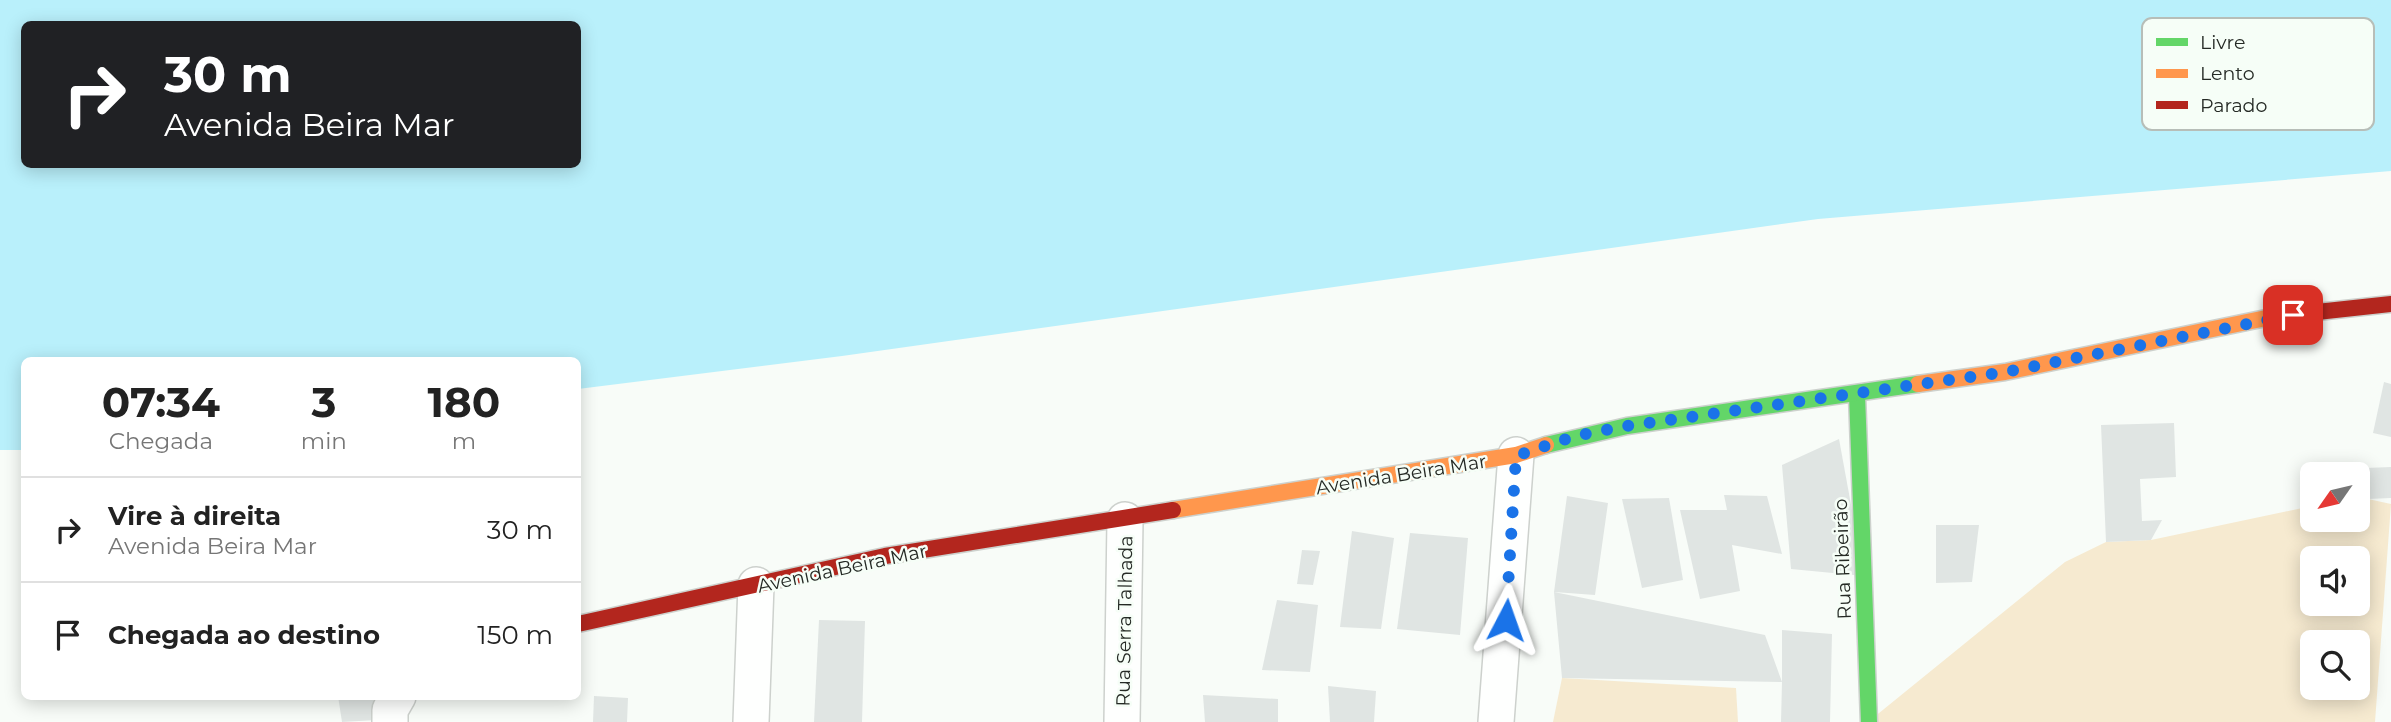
<!DOCTYPE html>
<html lang="pt">
<meta charset="utf-8">
<style>
:root{--surface:#fff;--page:#f6f6f6;--text:#222;--muted:#767676;--line:#e0e0e0}
body{margin:0;font-family:Montserrat,sans-serif;background:var(--page);color:var(--text);height:100vh;display:flex;flex-direction:column;font-size:26px;white-space:nowrap}
*{box-sizing:border-box;margin:0}
p{font-size:23px;color:var(--muted)}
.icon{flex:none;width:38px;height:38px;fill:none;stroke:currentColor;stroke-width:2;stroke-linecap:round;stroke-linejoin:round}
.map{position:relative;flex:1;overflow:hidden}
.panel{position:absolute;left:21px;top:357px;width:560px;height:343px;display:flex;flex-direction:column;background:var(--surface);border-radius:10px;box-shadow:0 4px 18px #0003}
.panel>*{flex:none}
.hud{position:absolute;left:21px;top:21px;width:560px;height:147px;border-radius:10px;box-shadow:0 4px 18px #0003;background:#202124;color:#fff;overflow:hidden}
.needle{width:46px;rotate:236deg}
.tools{position:absolute;left:2300px;top:462px;display:grid;gap:14px}
.tools a{display:grid;place-items:center;width:70px;height:70px;border-radius:10px;background:var(--surface);box-shadow:0 4px 18px #0003;font-size:35px}
.pin{position:absolute;display:grid;place-items:center;width:60px;height:60px;color:#fff;margin:-30px;border-radius:14px;box-shadow:0 4px 10px #0006}
.me{position:absolute;width:77px;margin:-38px;rotate:4deg;stroke-linejoin:round;filter:drop-shadow(0 0 5px #0008)}
.turn{display:flex;align-items:center;gap:24px;height:147px;padding:0 28px;font-size:32px}
.turn .icon{width:91px;height:91px;stroke-width:2.5}
.turn b{display:block;font-size:49px;line-height:60px}
.eta{display:flex;justify-content:space-evenly;align-items:center;height:119px;text-align:center}
.eta b{font-size:42px;font-weight:700;line-height:49px}
ul{padding:0;list-style:none}
li{display:flex;align-items:center;gap:21px;height:105px;padding:0 28px;border-top:2px solid var(--line)}
li div{flex:1}
li b{display:block;font-size:26px}
li em{font-style:normal}
.map>svg:first-child{display:block}
</style>
<div class="map">
<svg width="2391" height="722" viewBox="0 0 2391 722">
<rect width="100%" height="100%" fill="#f8fcf8"/>
<g fill="#f6ead0" fill-rule="evenodd">
<path d="M2368,499L2391,504L2375,722H1868L2065,562L2106,542L2151,540L2312,506V520H2357V500ZM2312,558H2357V604H2312ZM2312,642H2357V688H2312Z"/>
<polygon points="1562,678 1736,688 1738,722 1553,722"/>
</g>
<path fill="#b9f0fb" fill-rule="evenodd" d="M0,0H2391V171L1818,219L842,356L578,389V360H24V450H0ZM24,24H578V164H24Z"/>
<g fill="#e0e5e3">
<polygon points="2384,382 2391,384 2391,437 2373,433"/>
<polygon points="2174,423 2176,477 2140,479 2142,521 2162,520 2151,540 2106,542 2101,425"/>
<polygon points="1839,439 1864,576 1791,569 1782,465"/>
<polygon points="2391,467 2391,498 2368,499 2366,468"/>
<polygon points="1724,495 1767,496 1782,554 1732,545 1740,591 1700,599 1680,510 1727,510"/>
<polygon points="1567,496 1608,503 1595,595 1554,592 1765,635 1782,682 1782,630 1832,634 1830,722 1781,722 1782,682 1562,678 1554,592"/>
<polygon points="1669,498 1683,580 1642,588 1622,499"/>
<polygon points="1936,525 1979,525 1972,582 1936,583"/>
<polygon points="1352,531 1394,538 1381,629 1340,627"/>
<polygon points="1410,533 1468,538 1460,635 1397,629"/>
<polygon points="1302,550 1320,551 1313,585 1297,584"/>
<polygon points="1277,600 1318,605 1310,672 1262,670"/>
<polygon points="819,620 865,621 862,722 814,722"/>
<polygon points="1328,686 1376,691 1374,722 1330,722"/>
<polygon points="1203,695 1278,699 1278,722 1205,722"/>
<polygon points="338,696 373,696 376,720 342,722"/>
<polygon points="594,696 628,698 627,722 593,722"/>
</g>
<g fill="none" stroke-linecap="round" stroke-linejoin="round">
<defs>
<g id="street">
<polyline points="390,722 390,710 398,696"/>
<polyline points="751,722 756,585"/>
<polyline points="1122,722 1125,520"/>
<polyline points="1496,722 1516,455"/>
</g>
<g id="fast">
<polyline points="1857,395 1869,722"/>
<polyline points="1546,445 1627,426 1918,384"/>
</g>
<g id="slow">
<polyline points="1918,384 2005,372 2271,317"/>
<polyline points="1173,510 1516,455 1546,445"/>
</g>
<g id="jam">
<polyline points="2271,317 2391,304"/>
<polyline points="578,624 885,556 1173,510"/>
</g>
</defs>
<use href="#street" stroke="#cdd1cd" stroke-width="38"/>
<use href="#fast" stroke="#cdd1cd" stroke-width="19"/>
<use href="#slow" stroke="#cdd1cd" stroke-width="19"/>
<use href="#jam" stroke="#cdd1cd" stroke-width="19"/>
<use href="#street" stroke="#fefffe" stroke-width="35"/>
<use href="#fast" stroke="#63d668" stroke-width="16"/>
<use href="#slow" stroke="#ff974d" stroke-width="16"/>
<use href="#jam" stroke="#b3261e" stroke-width="16"/>
</g>
<g fill="none" stroke-linecap="round" stroke-linejoin="round">
<polyline stroke="#1a73e8" stroke-width="12" stroke-dasharray="0 21.6" points="1506,620 1516,456 1575,436 1627,426 2005,372 2293,315"/>
</g>
<g text-anchor="middle" stroke-width="5" stroke-linejoin="round" paint-order="stroke">
<g font-size="19" fill="#252a25" stroke="#f6fef7">
<text transform="translate(1401 474) rotate(-9)" y="7">Avenida Beira Mar</text>
<text transform="translate(1842 559) rotate(-92)" y="7">Rua Ribeirão</text>
<text transform="translate(842 568) rotate(-12)" y="7">Avenida Beira Mar</text>
<text transform="translate(1124 621) rotate(-89)" y="7">Rua Serra Talhada</text>
</g>
</g>
<rect x="2142" y="18" width="232" height="112" rx="10" fill="#f6fef7" stroke="#b7beb8" stroke-width="2"/>
<rect x="2156" y="38" width="32" height="8" fill="#63d668"/>
<rect x="2156" y="69" width="32" height="9" fill="#ff974d"/>
<rect x="2156" y="101" width="32" height="8" fill="#b3261e"/>
<g font-size="19" fill="#252a25">
<text x="2200" y="49">Livre</text>
<text x="2200" y="80">Lento</text>
<text x="2200" y="112">Parado</text>
</g>
</svg>
<div class="tools">
<a><svg class="needle" viewBox="-14 -14 28 28"><path d="M0-13l5 13h-10z" fill="#e53935"/><path d="M0 13l5-13h-10z" fill="#767676"/></svg></a>
<a><svg class="icon" aria-label="sound" viewBox="0 0 24 24"><path d="M4 9h4l5-4v14l-5-4H4zM17 9q2 3 0 6"/></svg></a>
<a><svg class="icon" aria-label="search" viewBox="0 0 24 24"><circle cx="10" cy="10" r="6"/><path d="M15 15l6 6"/></svg></a>
</div>
<div class="pin" style="left:2293px;top:315px;background:#d93025"><svg class="icon" aria-label="arrive" viewBox="0 0 24 24"><path d="M6 21V4h12l-3 4 3 4H6"/></svg></div>
<svg class="me" style="left:1506px;top:620px" viewBox="-20 -20 40 40"><path d="M0-17L14 15 0 8-14 15z" fill="#1a73e8" stroke="#fff" stroke-width="4"/></svg>
<div class="hud">
<div class="turn"><svg class="icon" aria-label="right" viewBox="0 0 24 24"><path d="M7 20v-9h11M14 6l5 5-5 5"/></svg><div><b>30 m</b>Avenida Beira Mar</div></div>
</div>
<section class="panel">
<div class="eta">
<div><b>07:34</b><p>Chegada</p></div>
<div><b>3</b><p>min</p></div>
<div><b>180</b><p>m</p></div>
</div>
<ul>
<li><svg class="icon" aria-label="right" viewBox="0 0 24 24"><path d="M7 20v-9h11M14 6l5 5-5 5"/></svg><div><b>Vire à direita</b><p>Avenida Beira Mar</p></div><em>30 m</em></li>
<li><svg class="icon" aria-label="arrive" viewBox="0 0 24 24"><path d="M6 21V4h12l-3 4 3 4H6"/></svg><div><b>Chegada ao destino</b></div><em>150 m</em></li>
</ul>
</section>
</div>
